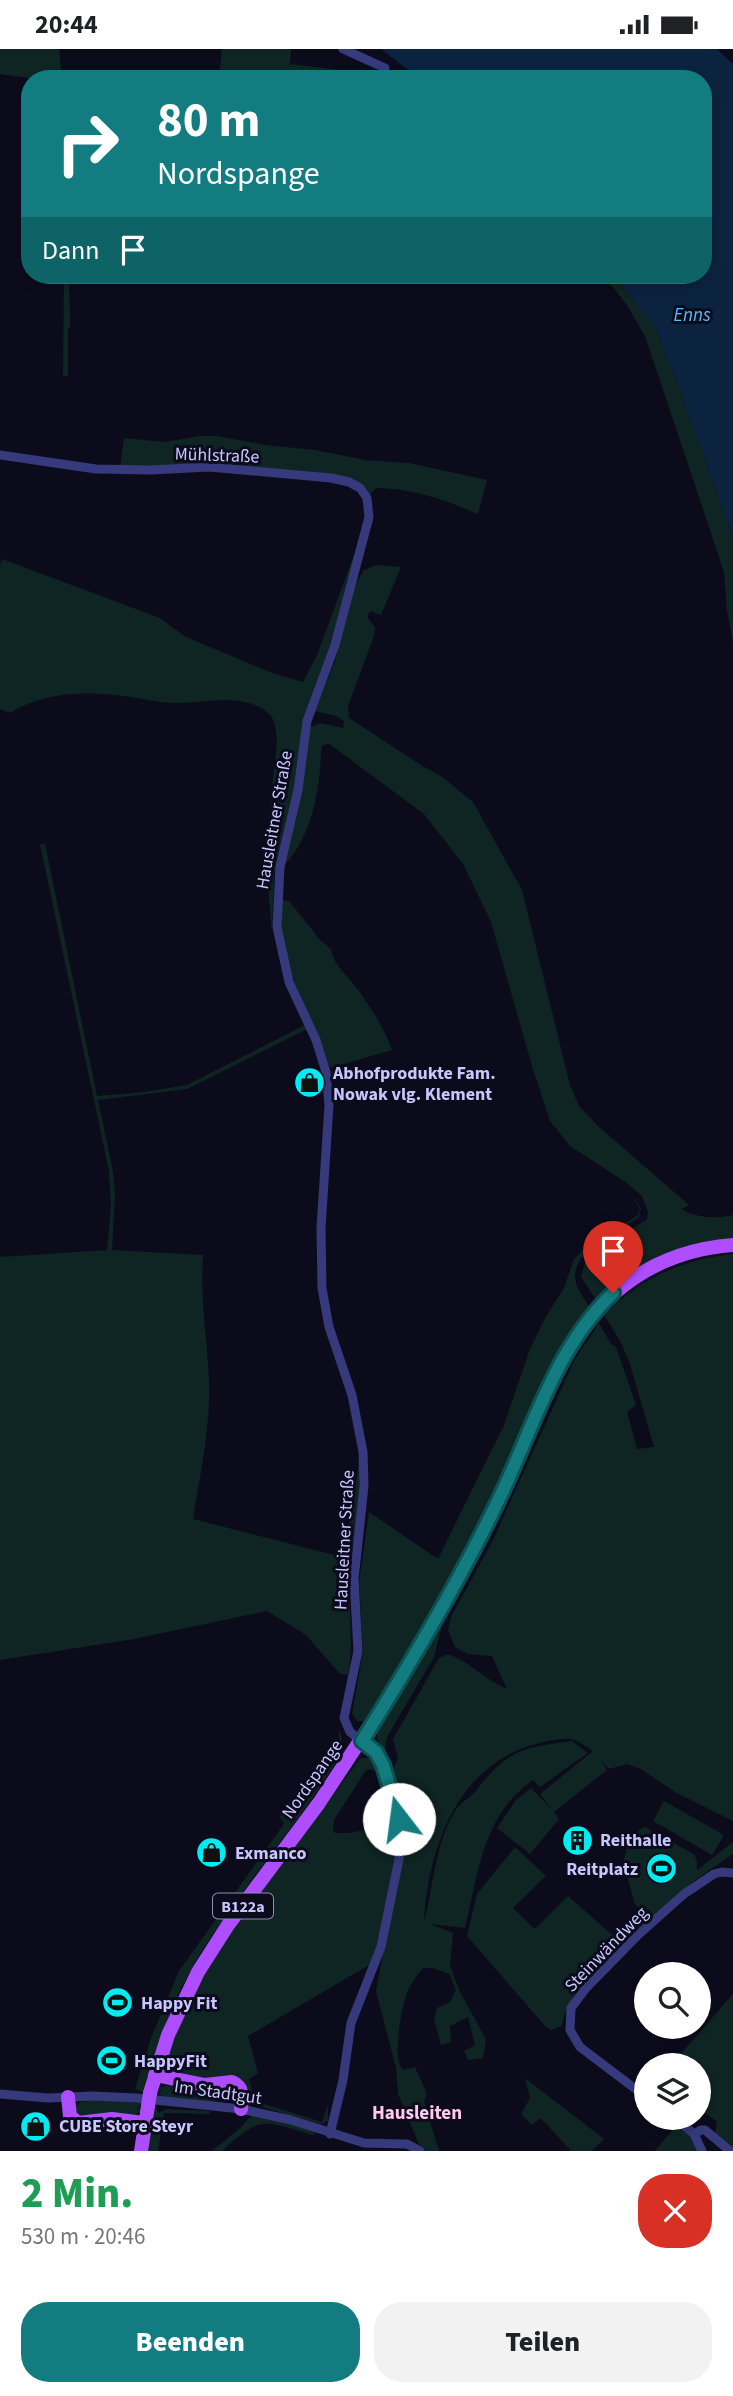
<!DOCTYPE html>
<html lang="de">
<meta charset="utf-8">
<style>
:root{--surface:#fff;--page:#f2f2f2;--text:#202124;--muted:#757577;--accent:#127c80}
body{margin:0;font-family:"Source Sans 3",sans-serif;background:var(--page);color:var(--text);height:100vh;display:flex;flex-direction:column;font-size:26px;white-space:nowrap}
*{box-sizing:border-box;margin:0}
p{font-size:23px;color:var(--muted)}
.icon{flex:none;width:38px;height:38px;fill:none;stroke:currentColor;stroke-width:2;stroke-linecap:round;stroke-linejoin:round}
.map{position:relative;height:2102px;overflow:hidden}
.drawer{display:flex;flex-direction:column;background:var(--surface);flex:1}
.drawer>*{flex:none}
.hud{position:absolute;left:21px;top:21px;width:691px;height:214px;border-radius:28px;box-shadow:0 4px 10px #0003;background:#127c80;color:#fff;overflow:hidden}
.fabs{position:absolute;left:634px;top:1913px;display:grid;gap:14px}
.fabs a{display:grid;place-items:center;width:77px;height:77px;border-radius:50%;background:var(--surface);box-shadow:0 4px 10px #0003;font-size:35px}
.pin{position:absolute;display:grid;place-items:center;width:60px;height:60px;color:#fff;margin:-72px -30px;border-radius:50% 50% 50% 0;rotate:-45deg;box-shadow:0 0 7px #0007}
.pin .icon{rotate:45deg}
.me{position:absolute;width:77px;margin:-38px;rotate:345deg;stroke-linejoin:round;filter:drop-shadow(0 0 5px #0008)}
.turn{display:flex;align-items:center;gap:24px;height:147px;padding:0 21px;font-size:32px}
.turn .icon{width:91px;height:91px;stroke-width:2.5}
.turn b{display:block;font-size:49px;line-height:60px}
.then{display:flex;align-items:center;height:66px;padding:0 21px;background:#0003;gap:14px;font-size:26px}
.round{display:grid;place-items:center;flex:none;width:74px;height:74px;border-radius:28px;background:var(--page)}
.head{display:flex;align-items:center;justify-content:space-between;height:119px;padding:0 21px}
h1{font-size:42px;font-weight:800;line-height:52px;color:#1e9e55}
.primary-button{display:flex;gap:14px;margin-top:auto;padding:14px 21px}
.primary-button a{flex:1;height:80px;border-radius:28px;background:var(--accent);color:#fff;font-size:28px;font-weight:800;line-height:80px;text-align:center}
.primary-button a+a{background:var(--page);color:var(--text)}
.status{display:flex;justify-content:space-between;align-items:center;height:49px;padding:0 35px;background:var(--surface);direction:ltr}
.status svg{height:19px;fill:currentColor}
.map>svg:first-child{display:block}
</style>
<div class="status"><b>20:44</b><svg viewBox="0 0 49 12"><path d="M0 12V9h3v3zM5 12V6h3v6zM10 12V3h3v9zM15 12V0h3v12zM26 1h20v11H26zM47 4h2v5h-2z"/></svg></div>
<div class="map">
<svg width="733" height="2102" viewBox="0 0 733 2102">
<rect width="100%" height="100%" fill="#0c0b1c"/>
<g fill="#0e2523" fill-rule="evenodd">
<polygon points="0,0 59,0 62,30 35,30 0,25"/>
<polygon points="222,0 291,0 290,15 339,21 338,30 219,30"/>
<polygon points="64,226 69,226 70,278 68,279 68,327 63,327"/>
<polygon points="603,226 614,226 654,276 678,336 733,489 733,594 727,561 724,523 645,287 627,256"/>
<path d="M201,387H216L266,396L315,401L365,411L409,414L487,431L478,465C442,450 416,440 376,439L369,446L338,428L120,418L124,389L164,393Z"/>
<path d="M352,437L365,451L367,465L365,480L347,533L329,604L303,673L292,751L274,827L272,882L265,809L277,692C276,682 276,670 267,663C243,644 205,654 178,654C161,654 146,650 130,648C90,642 45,642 10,664L0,660V516L2,510L160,569L184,587L272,624L303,633L317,606L364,479L365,454L360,445Z"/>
<path d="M377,516L401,518L381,566L370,562L367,568L375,578L374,587L348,657L349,669L424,718L441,727L473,753L522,841L570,1036L579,1057L598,1077L689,1156L681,1160C698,1169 714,1170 733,1166V1190L710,1193L597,1252L581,1228L586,1211L647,1170L648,1163L642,1147L627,1134L570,1097L550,1072L532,1017L491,873L463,815L424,765L328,694L322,697L321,705C319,745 312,785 285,816L310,678L321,674L343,679L344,672L336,667L315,662L335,612L355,536L364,521Z"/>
<path d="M40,795H45L97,1047L145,1043L187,1036L305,976L307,980L187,1040L98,1051L113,1123L115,1145L112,1201L203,1206C200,1249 207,1289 209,1331C211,1377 200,1425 193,1470L338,1507L345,1495L359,1415C361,1453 353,1491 350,1529C348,1562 354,1593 348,1626L340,1625L306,1586L267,1562L134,1590L0,1611V1208L107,1201L111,1157L109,1122Z"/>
<path d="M282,851L289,852L320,891L331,900C333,916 349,928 359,942C372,961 385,980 392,1001L330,1019C312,963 274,913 282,851Z"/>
<path d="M633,1147L641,1160L638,1169C618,1182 573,1201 575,1229C576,1240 584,1249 590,1259L571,1283L470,1498L372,1665L364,1672H357L352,1665L363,1602L359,1533L369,1463L438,1510L504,1376L530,1300L545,1269L564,1239L574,1210L585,1199L637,1167L640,1161Z"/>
<path d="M733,1205V1772L675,1743L641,1720L627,1715L609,1720L601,1711L607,1721L554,1763L559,1770L530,1805L497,1779L516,1751L531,1739L553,1762L540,1745L593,1702C587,1699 581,1693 575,1691C564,1687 543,1693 532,1696C456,1719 428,1800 424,1873C434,1837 434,1798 454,1764C459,1754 469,1750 476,1742C508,1700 522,1699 572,1692L588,1704L540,1738L533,1731C483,1765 478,1825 465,1879L430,1875L453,1884L450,1916L459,1941L486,1990L483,2009L468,2011L464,2002L475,1996L468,1968L450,1977L451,1993L441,1996L434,1970L437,1959L449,1954L456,1941L449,1925L433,1919H423C416,1927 410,1936 406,1947C401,1962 392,2010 403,2021L415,2018L427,2045L424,2052L439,2102H426L419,2095L398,2045L396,2019L376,1942L407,1773L403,1771L391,1725L398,1709L393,1690L439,1609L448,1605C472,1614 484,1630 507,1640L492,1607L468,1605L455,1598L448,1581L451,1568L493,1491L574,1312L599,1274L611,1295L616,1298L636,1356L627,1363L637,1400L654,1398L630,1315L620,1292L604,1266C639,1230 683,1210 733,1205Z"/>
<polygon points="575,1300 490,1484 443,1572 434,1608 387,1688 385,1699 387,1707 385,1709 377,1689 377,1682 408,1630 559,1326"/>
<path d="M339,1681C343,1691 344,1697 340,1707C298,1776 243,1837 200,1905C174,1948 156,1996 144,2044L135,2040L151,1989L179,1922L284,1775L279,1767L282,1763L292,1765L339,1696Z"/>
<path d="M361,1709H369C380,1718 383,1728 387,1741C404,1800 390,1858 371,1915L248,1987L258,2024L249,2030L254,2049L258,2053L322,2073L328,2056V2072L321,2075L255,2056L249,2047L244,2032C230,2022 220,2032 205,2031C194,2030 182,2025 171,2022L167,2008L184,1962L220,1896ZM371,1720C387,1725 391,1761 392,1776L349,1784H335L333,1782L334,1771L366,1721Z"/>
<polygon points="664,1752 724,1786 712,1806 653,1772"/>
<polygon points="645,1778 694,1805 697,1812 697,1821 733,1793 733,1805 691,1834 639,1880 637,1875 650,1861 639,1860 635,1855 623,1813 627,1799 639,1781"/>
<path d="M515,1798L546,1827L513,1859L535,1880L568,1847L618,1891L624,1885C611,1922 568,1933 562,1977L551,1981L546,1978L467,1887L477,1845Z"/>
<polygon points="733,1945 733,2102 715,2084 717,2072 703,2063 695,2075 686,2069 698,2068 698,2016 671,2016"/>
<polygon points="525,2029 604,2090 591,2102 571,2102 541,2069 532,2076 521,2065 530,2049"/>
<path d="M175,2035L226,2038L232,2041L235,2047C224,2059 174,2049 157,2048L158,2046L161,2047L159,2045L163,2039L156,2045L161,2038Z"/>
<polygon points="95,2051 142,2054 136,2061 143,2057 140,2063 132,2067 80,2067 77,2065 75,2059 80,2053"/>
<polygon points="153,2057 159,2064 166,2060 210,2062 210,2065 164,2064 158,2102 146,2102"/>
<path d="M252,2066L302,2078L315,2084L313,2086C262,2071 262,2066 222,2102H212L239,2080Z"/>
<path d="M663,2068C680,2071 691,2088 698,2102H655L675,2078Z"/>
</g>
<polygon fill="#0b233f" points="381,0 717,0 733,15 733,489 678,336 654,276 614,226 704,226 704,30 420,30"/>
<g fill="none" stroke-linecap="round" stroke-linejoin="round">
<g stroke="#36397b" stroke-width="9">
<polyline points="343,0 385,19"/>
<polyline points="0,406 96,420 151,421 209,418 331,429 349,433 360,439 367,449 369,468 335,596 307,672 298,741 280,818 277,878 289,933 316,991 326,1023 329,1056 321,1179 322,1239 329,1278 352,1346 363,1403 364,1437 354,1530 358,1602 344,1669 350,1683 376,1703 383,1716 399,1770 400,1789 399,1810 381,1898 351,1974 343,2031 330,2085"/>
<polyline points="0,2045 48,2049 92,2047 136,2049 241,2060 291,2071 364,2094 407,2095 420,2102"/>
<polyline points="646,2048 580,1998 570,1981 571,1959 586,1939 637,1887 684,1845 714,1825 722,1823 733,1824"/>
<polyline points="674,2068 694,2085 702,2102"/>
<polyline points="694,2085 701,2081 705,2081 730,2102"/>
</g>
<g stroke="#ad4dfe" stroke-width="14">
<path d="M155,2026L205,2036L232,2033C244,2038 242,2049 241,2060"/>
<path d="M150,2044L168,1986L198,1923L228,1876L319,1754L398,1634L475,1500L563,1308C602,1242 655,1202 733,1196"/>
<polyline points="68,2048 70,2067 78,2074 112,2070 144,2074"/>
<polyline points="141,2102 148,2057"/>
</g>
<polyline stroke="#ad4dfe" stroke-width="14" points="148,2057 150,2044"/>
</g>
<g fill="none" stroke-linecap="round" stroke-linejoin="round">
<defs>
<path id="route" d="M399,1770L383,1716L376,1703L362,1692C411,1614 458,1535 498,1452C533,1381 554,1300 613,1244"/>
</defs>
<use href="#route" stroke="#0c5153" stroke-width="18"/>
<use href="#route" stroke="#127c80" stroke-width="12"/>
</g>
<defs>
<symbol id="shop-disc" viewBox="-11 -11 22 22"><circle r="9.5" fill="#01ecf0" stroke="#0c0b1c"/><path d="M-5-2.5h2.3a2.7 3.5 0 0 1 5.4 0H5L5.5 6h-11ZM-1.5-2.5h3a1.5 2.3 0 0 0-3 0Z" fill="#111"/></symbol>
<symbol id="building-disc" viewBox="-11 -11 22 22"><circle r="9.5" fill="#01ecf0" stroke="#0c0b1c"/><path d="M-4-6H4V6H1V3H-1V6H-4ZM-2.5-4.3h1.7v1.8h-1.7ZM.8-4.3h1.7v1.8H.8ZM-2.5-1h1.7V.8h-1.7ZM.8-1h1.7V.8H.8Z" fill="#111"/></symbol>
<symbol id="stadium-disc" viewBox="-11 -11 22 22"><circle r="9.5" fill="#01ecf0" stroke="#0c0b1c"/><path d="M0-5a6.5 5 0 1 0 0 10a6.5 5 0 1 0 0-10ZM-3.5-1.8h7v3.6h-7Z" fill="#111"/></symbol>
</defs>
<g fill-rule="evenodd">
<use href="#shop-disc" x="292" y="1016" width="35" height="35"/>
<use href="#building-disc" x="560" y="1774" width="35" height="35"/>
<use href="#shop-disc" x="194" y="1786" width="35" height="35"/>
<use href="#stadium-disc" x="644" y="1802" width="35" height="35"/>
<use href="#stadium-disc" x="100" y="1936" width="35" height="35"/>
<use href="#stadium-disc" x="94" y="1994" width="35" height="35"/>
<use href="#shop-disc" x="18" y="2060" width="35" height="35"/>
</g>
<g text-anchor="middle" stroke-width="6" stroke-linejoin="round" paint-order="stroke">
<rect fill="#0c0b1c" stroke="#908ebb" stroke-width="2" x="213" y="1844.5" width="60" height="25" rx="5"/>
<g font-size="16" font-weight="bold" fill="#c8c6ff">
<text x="243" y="1863">B122a</text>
</g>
<g font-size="18" fill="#c8c6ff" stroke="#0c0b1c">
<text transform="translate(217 406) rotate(2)" y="6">Mühlstraße</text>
<text transform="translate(274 771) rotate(-80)" y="6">Hausleitner Straße</text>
<text transform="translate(344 1491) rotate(-87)" y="6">Hausleitner Straße</text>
<text transform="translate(312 1730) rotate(-55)" y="6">Nordspange</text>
<text transform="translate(606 1900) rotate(-46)" y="6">Steinwändweg</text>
<text transform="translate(218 2043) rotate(8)" y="6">Im Stadtgut</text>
</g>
<g font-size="18" font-weight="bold" fill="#c8c6ff" stroke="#0c0b1c" text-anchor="start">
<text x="333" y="1030">Abhofprodukte Fam.<tspan x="333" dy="21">Nowak vlg. Klement</tspan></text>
<text x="600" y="1797">Reithalle</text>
<text x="235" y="1810">Exmanco</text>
<text x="638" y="1826" text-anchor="end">Reitplatz</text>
<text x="141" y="1960">Happy Fit</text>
<text x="134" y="2018">HappyFit</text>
<text x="59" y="2083">CUBE Store Steyr</text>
</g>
<g font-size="19" font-style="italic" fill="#54befe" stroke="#0c0b1c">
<text x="692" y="272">Enns</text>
</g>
<g font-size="19" font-weight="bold" fill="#ffc8ef" stroke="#0c0b1c">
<text x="417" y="2070">Hausleiten</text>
</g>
</g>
</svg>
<div class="fabs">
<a><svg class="icon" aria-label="search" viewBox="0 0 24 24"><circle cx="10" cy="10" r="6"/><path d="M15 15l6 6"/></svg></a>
<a><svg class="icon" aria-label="layers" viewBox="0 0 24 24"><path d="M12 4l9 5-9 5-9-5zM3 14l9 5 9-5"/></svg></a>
</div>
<div class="pin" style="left:613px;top:1244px;background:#d93025"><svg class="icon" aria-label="arrive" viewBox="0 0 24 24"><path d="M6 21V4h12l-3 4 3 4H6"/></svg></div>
<svg class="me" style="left:399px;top:1770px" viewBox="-20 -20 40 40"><circle r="19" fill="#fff"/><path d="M0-13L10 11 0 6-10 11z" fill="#127c80"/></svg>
<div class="hud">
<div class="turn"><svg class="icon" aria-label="right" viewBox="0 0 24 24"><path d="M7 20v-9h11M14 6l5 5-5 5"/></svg><div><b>80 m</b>Nordspange</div></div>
<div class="then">Dann<svg class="icon" aria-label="arrive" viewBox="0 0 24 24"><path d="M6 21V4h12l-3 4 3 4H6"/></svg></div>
</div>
</div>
<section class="drawer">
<div class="head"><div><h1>2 Min.</h1><p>530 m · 20:46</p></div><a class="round" style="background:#d93025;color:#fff"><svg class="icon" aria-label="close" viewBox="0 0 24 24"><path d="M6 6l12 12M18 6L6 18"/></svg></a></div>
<div class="primary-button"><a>Beenden</a><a>Teilen</a></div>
</section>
